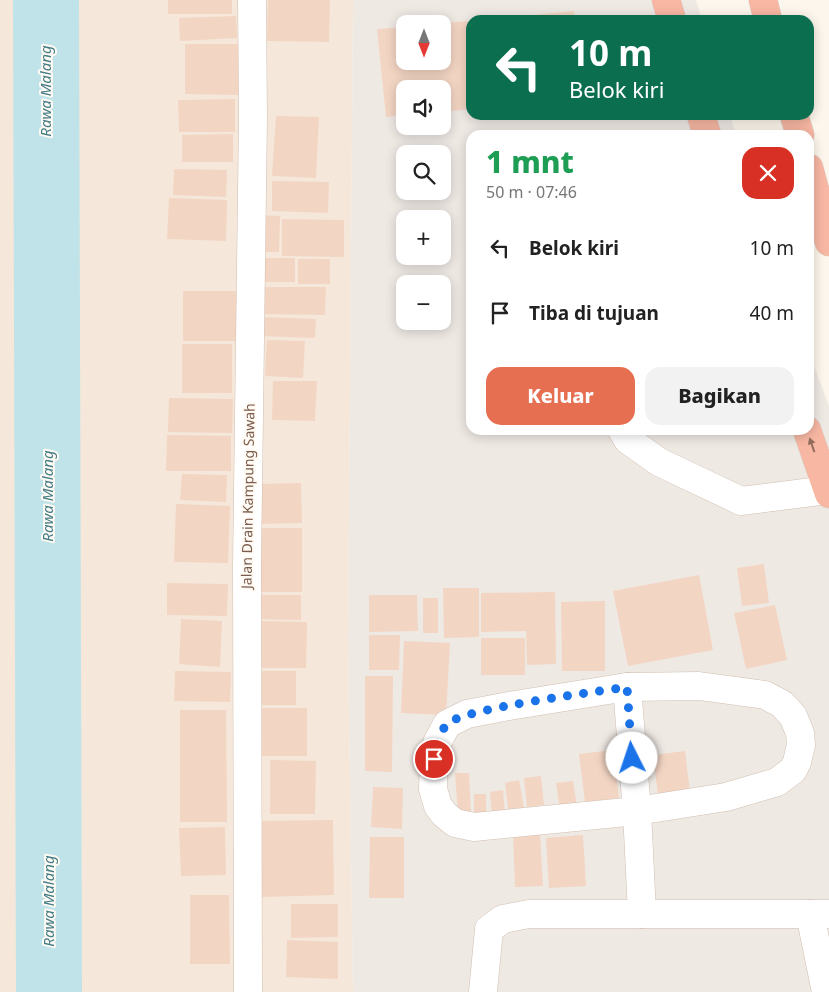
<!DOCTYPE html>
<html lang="id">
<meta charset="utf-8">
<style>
:root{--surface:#fff;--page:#f2f2f2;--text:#222;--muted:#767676;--accent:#e76f51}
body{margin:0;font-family:"Noto Sans",sans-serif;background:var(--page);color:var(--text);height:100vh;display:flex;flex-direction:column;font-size:19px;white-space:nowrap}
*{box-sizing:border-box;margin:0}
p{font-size:16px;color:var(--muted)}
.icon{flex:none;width:28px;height:28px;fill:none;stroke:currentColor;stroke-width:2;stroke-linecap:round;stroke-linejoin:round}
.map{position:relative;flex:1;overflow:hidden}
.panel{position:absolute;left:466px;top:130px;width:348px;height:305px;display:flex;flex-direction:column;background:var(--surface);border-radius:15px;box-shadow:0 2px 12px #0003}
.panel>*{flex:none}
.banner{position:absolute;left:466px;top:15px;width:348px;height:105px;border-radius:15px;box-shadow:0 2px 12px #0003;background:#0b6e4f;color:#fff;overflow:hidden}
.needle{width:32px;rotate:180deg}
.controls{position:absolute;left:396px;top:15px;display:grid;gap:10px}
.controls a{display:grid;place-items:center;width:55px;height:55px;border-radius:10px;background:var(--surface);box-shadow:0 2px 12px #0003;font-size:25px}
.pin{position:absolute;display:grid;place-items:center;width:42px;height:42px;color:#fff;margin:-21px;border:2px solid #fff;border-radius:50%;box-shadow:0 1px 5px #0007}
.me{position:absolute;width:55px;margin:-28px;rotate:356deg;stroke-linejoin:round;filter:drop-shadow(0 0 4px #0008)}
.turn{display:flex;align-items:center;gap:18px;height:105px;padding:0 20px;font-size:22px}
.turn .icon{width:65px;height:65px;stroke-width:2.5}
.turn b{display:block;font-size:35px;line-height:42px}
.round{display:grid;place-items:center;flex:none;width:52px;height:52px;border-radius:15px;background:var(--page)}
.summary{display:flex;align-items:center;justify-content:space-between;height:85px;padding:0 20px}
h1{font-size:30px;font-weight:800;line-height:38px;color:#1e9e55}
.action{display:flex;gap:10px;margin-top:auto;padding:10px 20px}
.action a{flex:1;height:58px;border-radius:15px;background:var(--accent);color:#fff;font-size:20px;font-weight:800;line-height:58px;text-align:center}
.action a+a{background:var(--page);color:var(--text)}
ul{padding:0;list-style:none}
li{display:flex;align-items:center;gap:15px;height:65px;padding:0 20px}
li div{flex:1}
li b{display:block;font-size:19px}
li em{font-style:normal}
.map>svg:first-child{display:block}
</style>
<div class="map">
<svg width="829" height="992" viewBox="0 0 829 992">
<rect width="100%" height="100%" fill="#fdf6ec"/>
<polygon fill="#f5e8da" points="0,0 353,0 348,643 353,992 0,992"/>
<path fill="#efe9e4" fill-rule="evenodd" d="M353,0H696L702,20H471V115H730L736,135H471V430H809V352L829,406V992H353L348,643ZM405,24H442V61H405ZM405,89H442V126H405ZM405,154H442V191H405ZM405,219H442V256H405ZM405,284H442V321H405Z"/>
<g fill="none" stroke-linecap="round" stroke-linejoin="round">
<polyline stroke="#bfe3e8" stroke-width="66" points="46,0 49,992"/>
</g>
<g fill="#f3d5c3">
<rect x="168" y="0" width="64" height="14"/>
<polygon points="268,0 330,0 329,42 267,41"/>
<polygon points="574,11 575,20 493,20 493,19"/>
<polygon points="236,16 237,38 180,41 179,18"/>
<polygon points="471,21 471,109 442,112 442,89 405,89 405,115 386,117 377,29 405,27 405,61 442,61 442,23"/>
<polygon points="185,44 240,44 239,95 185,94"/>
<polygon points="235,99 235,132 179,132 178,100"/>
<polygon points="276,116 319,117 316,178 272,176"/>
<polygon points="233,134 233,162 182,162 182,135"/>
<polygon points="174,169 227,170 226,197 173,195"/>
<polygon points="272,181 329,182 328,213 272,211"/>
<polygon points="169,198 227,200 226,241 167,239"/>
<polygon points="256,215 280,216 279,252 255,252"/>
<polygon points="282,219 344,220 344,257 282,256"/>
<rect x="258" y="258" width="37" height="24"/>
<rect x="298" y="259" width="32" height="25"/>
<polygon points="259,287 326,287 325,315 259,314"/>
<rect x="183" y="291" width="54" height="50"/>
<polygon points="261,317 316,319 315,338 260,336"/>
<polygon points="267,340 305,341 303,378 265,376"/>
<rect x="182" y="344" width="50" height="49"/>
<polygon points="273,381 317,381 315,421 272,420"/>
<polygon points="169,398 233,399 232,433 168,432"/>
<polygon points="167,435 231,436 231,471 166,471"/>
<polygon points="182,474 227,475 226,502 180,500"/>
<polygon points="301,483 302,523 255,524 255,484"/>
<polygon points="176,504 230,506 228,563 174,562"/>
<rect x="250" y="528" width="52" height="64"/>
<polygon points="764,564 769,603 742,606 737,568"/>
<polygon points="699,575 713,650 628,666 613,591"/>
<polygon points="167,583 228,584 227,616 167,615"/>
<polygon points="443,588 479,588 479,637 444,638"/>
<polygon points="555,592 556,664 527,665 526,631 481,632 481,593"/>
<polygon points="253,595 301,595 301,620 253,619"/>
<polygon points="369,595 417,595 418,631 369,632"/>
<rect x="423" y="598" width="15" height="35"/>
<polygon points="605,601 605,671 562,671 561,602"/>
<polygon points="775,605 787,660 746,669 734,613"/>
<polygon points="181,619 222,621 220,667 179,664"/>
<polygon points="249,621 307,622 306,668 249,668"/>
<polygon points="369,635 400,635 399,670 369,670"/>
<rect x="481" y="638" width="44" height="37"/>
<polygon points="404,641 450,643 446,715 401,713"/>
<polygon points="175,671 231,672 230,702 174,701"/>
<rect x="261" y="671" width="35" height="34"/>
<polygon points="365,676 393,676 392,772 365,771"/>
<polygon points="257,708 307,708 307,756 258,756"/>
<polygon points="180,710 226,710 227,822 180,822"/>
<polygon points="613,750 619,798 585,802 579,754"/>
<polygon points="685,751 691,800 659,804 653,755"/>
<polygon points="270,760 316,761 315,814 270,814"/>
<polygon points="455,773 469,773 471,814 458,814"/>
<polygon points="541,776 544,805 527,807 524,778"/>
<polygon points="519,780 525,814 509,816 505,783"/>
<polygon points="573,781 578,813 561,816 556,783"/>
<polygon points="373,787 403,788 402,829 371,827"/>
<polygon points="503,790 505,814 492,815 490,792"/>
<rect x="474" y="794" width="12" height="21"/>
<polygon points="333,820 334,895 261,897 260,821"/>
<polygon points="225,827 226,875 181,876 179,828"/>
<polygon points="540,833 543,886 515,887 513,834"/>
<polygon points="583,835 586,886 549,888 546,838"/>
<polygon points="370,837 404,837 404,898 369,898"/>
<polygon points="190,895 229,895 230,964 190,964"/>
<polygon points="291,904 338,904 338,937 291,938"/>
<polygon points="287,940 338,942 338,979 286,977"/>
</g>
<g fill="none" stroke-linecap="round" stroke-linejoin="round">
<defs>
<g id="minor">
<polyline points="622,430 628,440 659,462 741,501 828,490"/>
<polygon points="699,686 765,695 782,704 793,716 800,733 801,745 797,762 793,770 777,782 726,797 637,811 474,827 455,823 444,814 438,806 433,789 434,759 437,743 447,724 467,714 509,706 627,687"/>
<polyline points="627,687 637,811 642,914"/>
<polyline points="810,914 826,992"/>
<polyline points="248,992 247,565 253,116 252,0"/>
<polyline points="483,992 489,929 503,919 529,914 829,914"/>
</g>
<g id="highway">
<polyline points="666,0 672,20"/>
<polyline points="763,0 768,20"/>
<polyline points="701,115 707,135"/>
<polyline points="794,115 800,135"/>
<polyline points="809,168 829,242"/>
<polyline points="807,430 829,494"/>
</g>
</defs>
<use href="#minor" stroke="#d1beb0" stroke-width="29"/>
<use href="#highway" stroke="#dad1cd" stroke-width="29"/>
<use href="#minor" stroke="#fff" stroke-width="28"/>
<use href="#highway" stroke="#f7b7a3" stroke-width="28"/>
</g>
<defs><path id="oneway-solid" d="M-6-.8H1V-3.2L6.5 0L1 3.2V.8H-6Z" transform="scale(1.25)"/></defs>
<use fill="#936e5e" href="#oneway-solid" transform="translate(812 445) rotate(-109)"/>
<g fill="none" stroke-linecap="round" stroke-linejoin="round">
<path stroke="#1a73e8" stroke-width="9" stroke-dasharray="0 16.2" d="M434,759C436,748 439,733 447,724C464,708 597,692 627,687L632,758"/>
</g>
<g text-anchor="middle" stroke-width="4" stroke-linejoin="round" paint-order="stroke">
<g font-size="14" fill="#7a5c4d" stroke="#fffaf3">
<text transform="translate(248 496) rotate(-89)" y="5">Jalan Drain Kampung Sawah</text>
</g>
<g font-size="15" font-style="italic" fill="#437c86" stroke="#fffaf3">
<text transform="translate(46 91) rotate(-90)" y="5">Rawa Malang</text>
<text transform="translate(48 496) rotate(-90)" y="5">Rawa Malang</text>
<text transform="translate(49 901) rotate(-90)" y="5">Rawa Malang</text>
</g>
</g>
</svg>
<div class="controls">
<a><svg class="needle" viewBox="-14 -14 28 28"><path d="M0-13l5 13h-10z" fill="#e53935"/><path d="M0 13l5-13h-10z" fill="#767676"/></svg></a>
<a><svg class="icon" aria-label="sound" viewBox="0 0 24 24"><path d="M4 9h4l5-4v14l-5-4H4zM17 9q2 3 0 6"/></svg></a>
<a><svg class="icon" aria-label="search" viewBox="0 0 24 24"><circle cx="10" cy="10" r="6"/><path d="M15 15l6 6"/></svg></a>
<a>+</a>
<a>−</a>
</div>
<div class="pin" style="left:434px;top:759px;background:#d93025"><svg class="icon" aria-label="arrive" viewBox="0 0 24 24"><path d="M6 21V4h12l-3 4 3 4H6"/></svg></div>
<svg class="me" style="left:632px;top:758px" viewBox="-20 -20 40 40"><circle r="19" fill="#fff"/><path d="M0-13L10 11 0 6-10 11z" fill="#1a73e8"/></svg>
<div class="banner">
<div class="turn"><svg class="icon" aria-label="left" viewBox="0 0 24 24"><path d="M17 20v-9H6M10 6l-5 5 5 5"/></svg><div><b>10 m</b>Belok kiri</div></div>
</div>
<section class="panel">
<div class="summary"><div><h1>1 mnt</h1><p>50 m · 07:46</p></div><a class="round" style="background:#d93025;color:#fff"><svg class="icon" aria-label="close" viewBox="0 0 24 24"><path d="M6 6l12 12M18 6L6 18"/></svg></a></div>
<ul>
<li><svg class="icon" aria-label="left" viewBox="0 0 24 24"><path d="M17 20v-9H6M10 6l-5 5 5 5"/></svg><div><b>Belok kiri</b></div><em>10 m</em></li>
<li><svg class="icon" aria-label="arrive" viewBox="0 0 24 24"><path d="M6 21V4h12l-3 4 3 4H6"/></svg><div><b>Tiba di tujuan</b></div><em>40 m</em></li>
</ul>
<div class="action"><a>Keluar</a><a>Bagikan</a></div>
</section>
</div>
